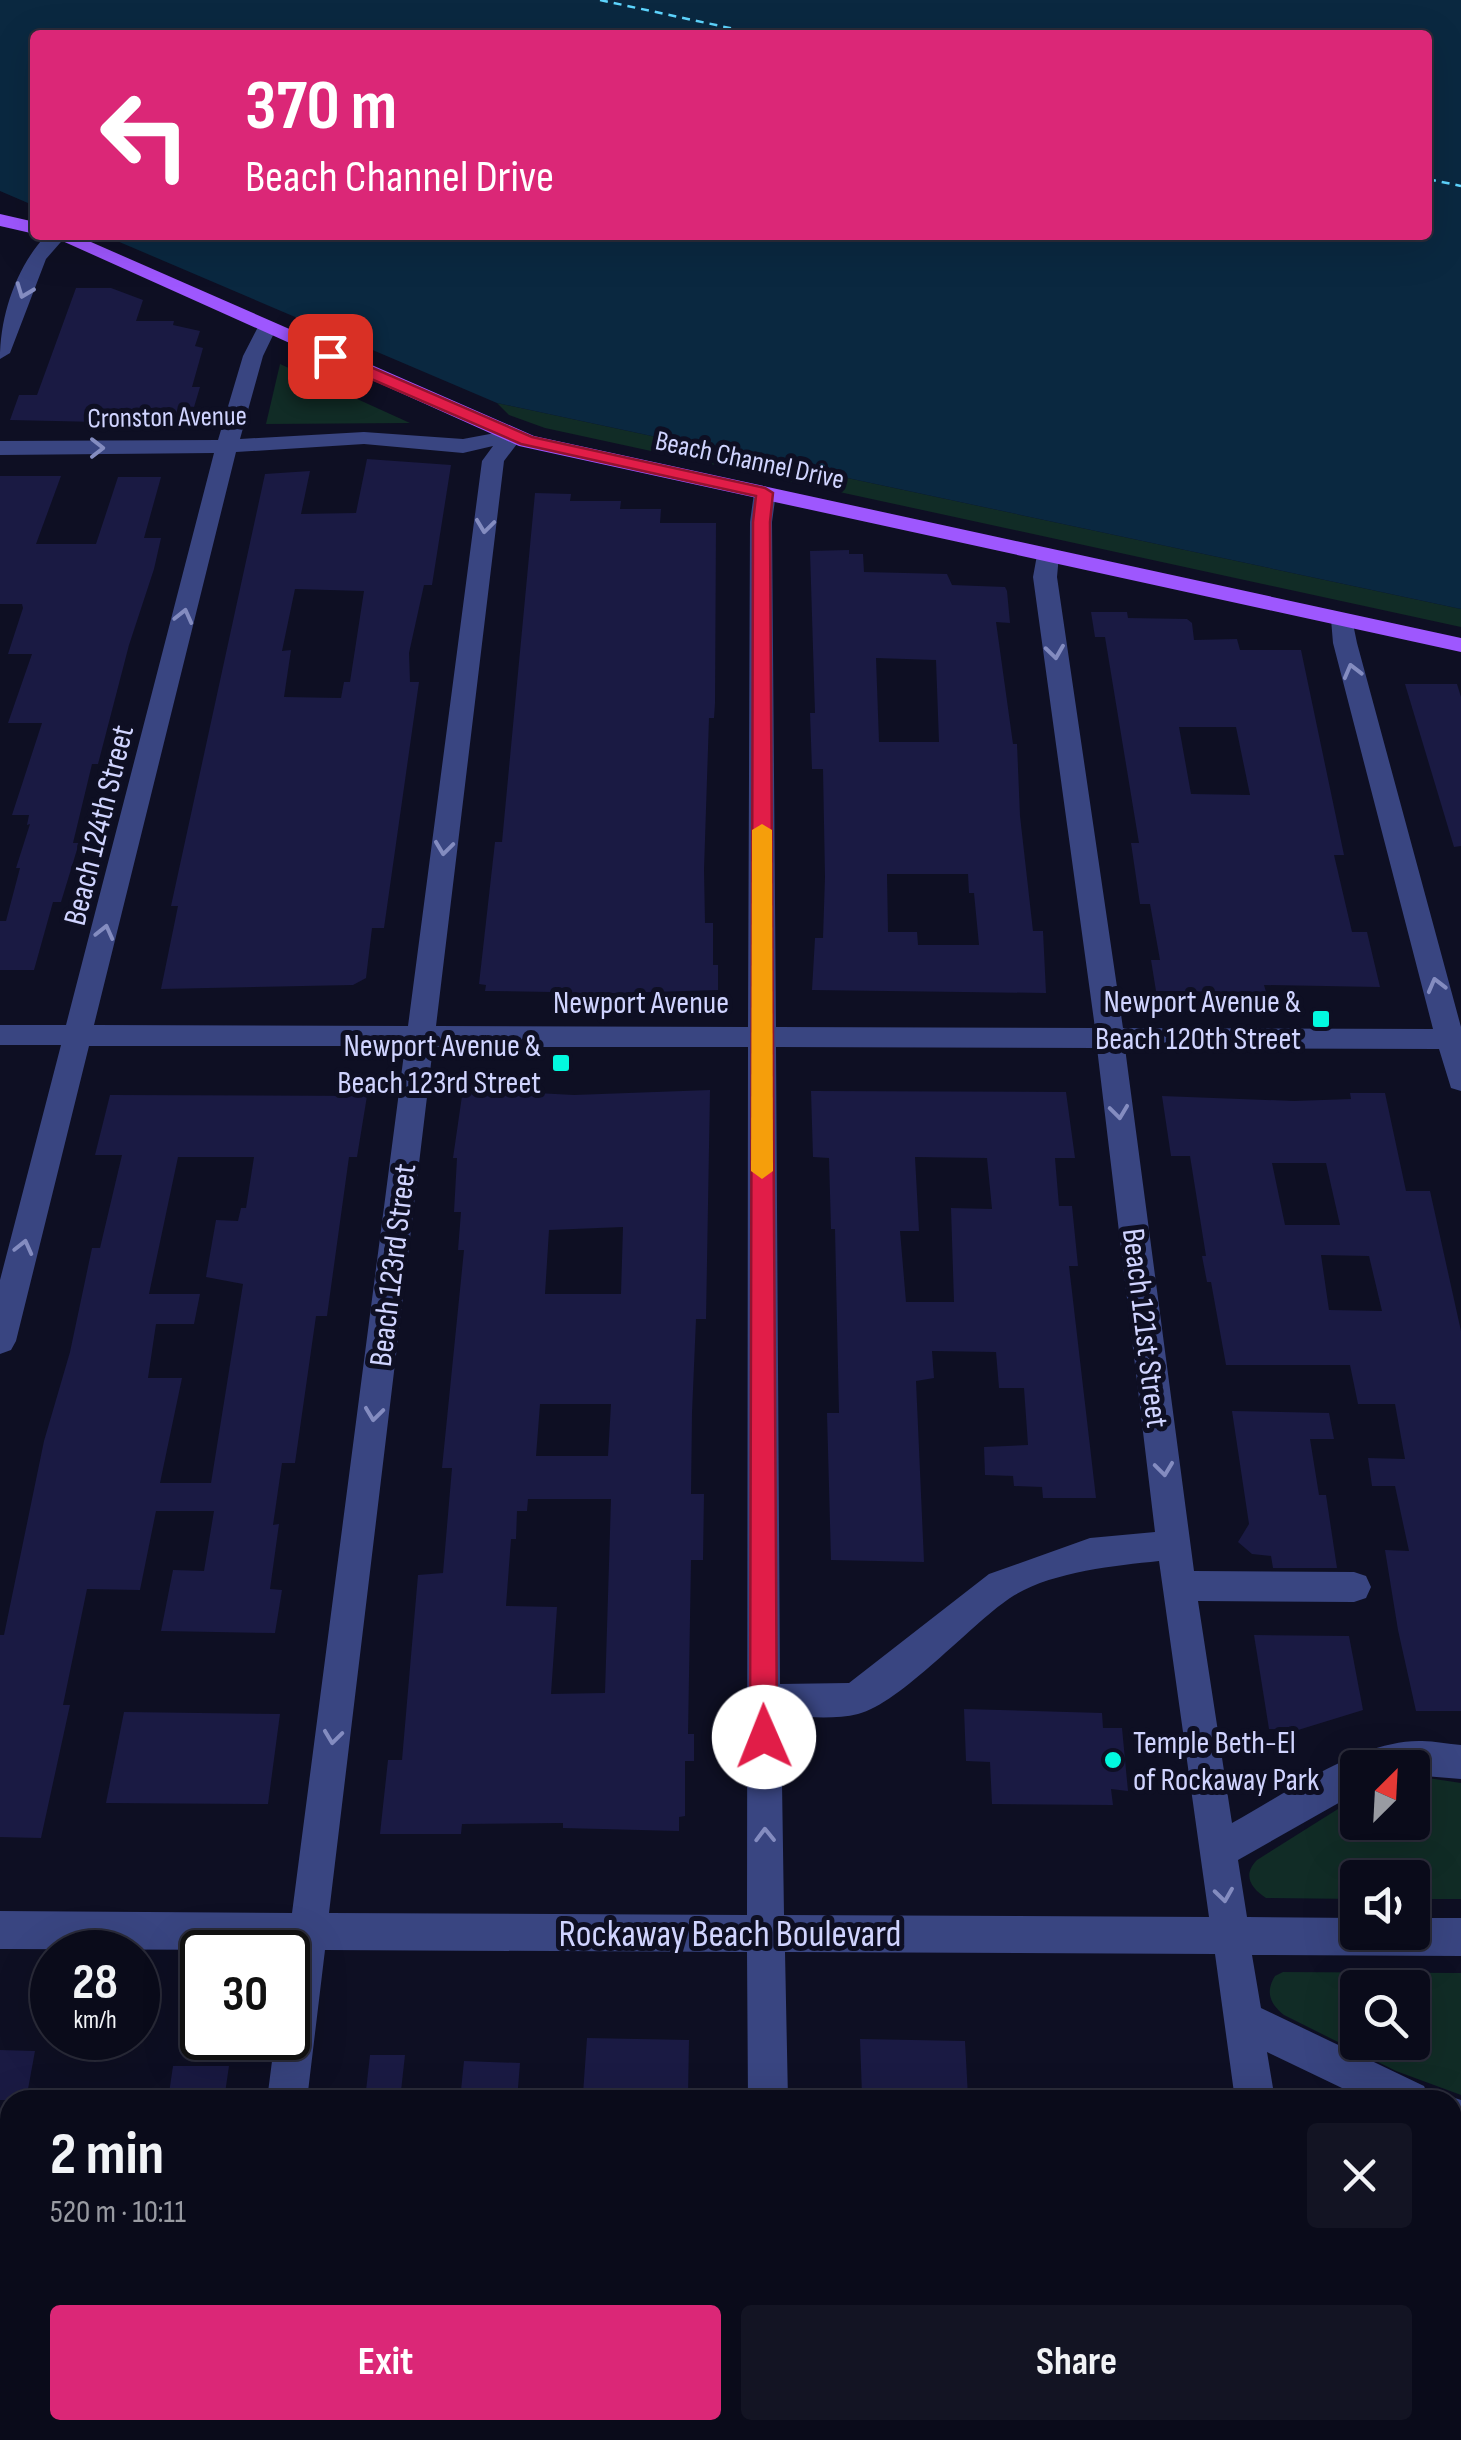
<!DOCTYPE html>
<meta charset="utf-8">
<style>
:root{--surface:#0a0b1a;--page:#131423;--text:#f1f3f6;--muted:#999ba2;--line:#2a2b39;--accent:#db2777}
body{margin:0;font-family:"Sofia Sans Condensed",sans-serif;background:var(--page);color:var(--text);height:100vh;display:flex;flex-direction:column;font-size:38px;white-space:nowrap}
*{box-sizing:border-box;margin:0}
p{font-size:32px;color:var(--muted)}
.icon{flex:none;width:55px;height:55px;fill:none;stroke:currentColor;stroke-width:2;stroke-linecap:round;stroke-linejoin:round}
.map{position:relative;flex:1;overflow:hidden}
.sheet{position:absolute;left:0px;top:2090px;width:1462px;height:350px;display:flex;flex-direction:column;background:var(--surface);border-radius:30px 30px 0 0;box-shadow:0 10px 40px #0002,0 0 0 2px var(--line)}
.sheet>*{flex:none}
.hud{position:absolute;left:30px;top:30px;width:1402px;height:210px;border-radius:10px;box-shadow:0 10px 40px #0002,0 0 0 2px var(--line);background:#db2777;color:#fff;overflow:hidden}
.needle{width:65px;rotate:24deg}
.controls{position:absolute;left:1340px;top:1750px;display:grid;gap:20px}
.controls a{display:grid;place-items:center;width:90px;height:90px;border-radius:10px;background:var(--surface);box-shadow:0 10px 40px #0002,0 0 0 2px var(--line);font-size:50px}
.speed{position:absolute;left:30px;top:1930px;display:flex;gap:20px;font-size:50px;font-weight:700;text-align:center}
.speed>*{display:grid;place-content:center;width:130px;height:130px;border-radius:50%;background:var(--surface);box-shadow:0 10px 40px #0002,0 0 0 2px var(--line);line-height:1}
.speed small{font-size:25px;font-weight:400}
.speed .limit{border:5px solid #111;border-radius:15px;background:#fff;color:#111}
.pin{position:absolute;display:grid;place-items:center;width:85px;height:85px;color:#fff;margin:-42px;border-radius:20px;box-shadow:0 5px 15px #0006}
.me{position:absolute;width:110px;margin:-55px;rotate:359deg;stroke-linejoin:round;filter:drop-shadow(0 0 8px #0008)}
.turn{display:flex;align-items:center;gap:35px;height:210px;padding:0 50px;font-size:45px}
.turn .icon{width:130px;height:130px;stroke-width:2.5}
.turn b{display:block;font-size:70px;line-height:85px}
.round{display:grid;place-items:center;flex:none;width:105px;height:105px;border-radius:10px;background:var(--page)}
.overview{display:flex;align-items:center;justify-content:space-between;height:170px;padding:0 50px}
h1{font-size:60px;font-weight:700;line-height:75px}
.primary-button{display:flex;gap:20px;margin-top:auto;padding:20px 50px}
.primary-button a{flex:1;height:115px;border-radius:10px;background:var(--accent);color:#fff;font-size:40px;font-weight:700;line-height:115px;text-align:center}
.primary-button a+a{background:var(--page);color:var(--text)}
.map>svg:first-child{display:block}
</style>
<div class="map">
<svg width="1461" height="2440" viewBox="0 0 1461 2440">
<rect width="100%" height="100%" fill="#0e0f23"/>
<g fill="#112c26" fill-rule="evenodd">
<polygon points="280,364 410,423 266,424"/>
<polygon points="497,403 1461,609 1461,627 545,428 509,415"/>
<path d="M1428,1778L1461,1783V1899H1413L1412,1878H1358L1357,1899L1266,1898C1251,1888 1242,1875 1257,1860L1357,1797L1358,1822H1412L1413,1780Z"/>
<path d="M1283,1972L1461,1973V2095L1396,2071L1284,2015C1270,2004 1265,1992 1275,1976ZM1358,1988H1412V2042H1358Z"/>
</g>
<polygon fill="#0a2840" points="0,0 1461,0 1461,609 497,403 103,235 1428,235 1428,35 35,35 35,206 0,191"/>
<g fill="none" stroke-linecap="round" stroke-linejoin="round">
<g stroke="#5ed5fe" stroke-width="2.5" stroke-dasharray="8 6" stroke-linecap="butt">
<polyline points="600,0 762,35"/>
<polyline points="1428,179 1461,186"/>
</g>
</g>
<g fill="#1a1a43" fill-rule="evenodd">
<polygon points="76,288 111,288 143,300 136,321 174,321 173,325 200,331 195,346 203,348 192,387 200,387 189,424 10,420 19,395 37,395"/>
<path d="M367,459L451,465L432,585H424L409,653L410,682H419L384,928H372L366,978L353,985L161,989L178,906H171L265,474L310,471L301,514L356,513ZM295,589L364,591L350,682H344L341,698L284,697L291,650L282,651Z"/>
<polygon points="0,476 61,476 36,544 96,544 118,477 161,477 144,538 161,538 154,569 129,645 98,764 92,764 73,843 79,843 61,902 53,902 34,970 0,970 0,921 6,921 20,868 16,868 30,824 27,825 29,815 12,815 42,723 8,723 32,654 8,654 23,608 22,604 0,604"/>
<polygon points="535,493 571,494 570,501 621,501 620,509 661,509 660,523 716,523 715,703 714,718 709,718 704,870 705,923 713,923 713,965 718,965 718,990 552,995 552,992 485,991 486,985 479,984 495,842 502,842"/>
<path d="M849,550V554H863L864,572L947,574L952,585L1005,587L1007,591L1010,623L996,622L1013,744H1017L1020,816L1033,931H1043L1046,993L812,990L815,938H823L825,877L823,769H812L810,713H815L810,551ZM876,658L936,660L939,742H879ZM887,874H968L969,893H974L979,945H918L917,932H888Z"/>
<path d="M1091,612H1127L1128,618L1187,619L1192,623L1194,640L1237,639L1240,650H1301L1344,855H1334L1352,932H1367L1380,987L1264,985L1266,992L1156,991L1151,960H1160L1150,904H1140L1131,843H1139L1105,637H1095ZM1179,727H1236L1250,795L1191,794Z"/>
<polygon points="1405,684 1457,684 1461,697 1461,846 1454,847"/>
<path d="M463,1089L574,1095L710,1090L706,1319H696L692,1413L691,1494H704L703,1560H691L688,1734H694V1761H685V1816L679,1817V1831L563,1828V1823L462,1824L461,1834H380L388,1760H402L418,1575L443,1573L452,1468H442L464,1250H458L461,1212H454L457,1158H453ZM623,1227L621,1294H545L549,1230ZM540,1404H611L608,1456H536ZM528,1499H611L605,1693L551,1694L557,1607L506,1606L511,1539H516L517,1511H527Z"/>
<path d="M811,1091L1066,1092L1075,1158H1055L1059,1206H1072L1078,1266H1069L1096,1498H1043L1042,1487L1014,1486L1013,1476L985,1475L984,1447L1028,1445L1024,1388H999L996,1352L932,1351L934,1378L916,1381L924,1562L831,1560L827,1413H839L835,1229H831L829,1158L813,1157ZM915,1157L987,1158L992,1209L951,1208L954,1302H906L900,1231H919Z"/>
<path d="M1350,1093H1385L1406,1191H1430L1461,1331V1711H1416L1398,1630L1385,1550L1409,1551L1395,1486H1372L1368,1458L1405,1459L1395,1404H1358L1350,1365H1226L1211,1282H1207L1202,1256H1206L1190,1156H1171L1162,1096L1294,1101L1351,1099ZM1272,1163H1326L1340,1225H1285ZM1321,1255L1369,1256L1382,1311L1329,1310Z"/>
<path d="M110,1095L367,1096L357,1157H349L327,1316H316L295,1463H282L273,1525L279,1524L270,1589L282,1590L275,1633L161,1631L173,1570L204,1571L214,1511H156L140,1590L87,1589L63,1705H70L41,1838L0,1837V1635H4L44,1441L70,1352L92,1248H100L122,1155H95ZM178,1157H254L246,1208H241L238,1221L216,1220L206,1277L243,1284L211,1483H160L182,1378H148L156,1324H194L200,1294H149Z"/>
<polygon points="1232,1411 1329,1413 1334,1439 1310,1439 1319,1495 1326,1495 1337,1568 1273,1568 1271,1556 1252,1554 1238,1542 1249,1524"/>
<polygon points="1254,1635 1349,1636 1363,1710 1298,1730 1269,1729"/>
<polygon points="964,1709 1102,1713 1103,1728 1122,1728 1128,1791 1111,1789 1113,1805 992,1804 990,1762 966,1761"/>
<polygon points="124,1712 280,1714 268,1804 106,1803"/>
<polygon points="587,2038 689,2040 688,2096 583,2094"/>
<polygon points="860,2039 965,2041 968,2097 862,2096"/>
<polygon points="0,2050 35,2051 26,2100 0,2100"/>
<polygon points="370,2055 405,2055 400,2100 365,2100"/>
<polygon points="464,2061 520,2063 517,2100 460,2100"/>
<polygon points="173,2066 229,2066 224,2100 168,2100"/>
</g>
<g fill="none" stroke-linecap="round" stroke-linejoin="round">
<g fill="#394581" fill-rule="evenodd">
<path d="M46,235H67L46,259L10,353L0,359C0,315 16,268 46,235Z"/>
<path d="M267,321L277,327L263,356L240,439L364,432L463,439L512,430L523,436L504,461L436,1026L748,1027L750,522L754,493L765,486L776,493L772,522L776,1027L1095,1028L1033,577L1037,555L1048,548L1059,555L1057,577L1123,1028L1433,1029L1333,643L1331,619L1335,614H1351L1357,643L1461,1027V1091L1451,1088L1439,1049L1125,1048L1194,1571L1354,1572L1366,1576L1371,1587L1366,1598L1354,1602L1198,1601L1232,1823C1285,1794 1361,1739 1422,1741C1435,1741 1448,1744 1461,1745V1779L1412,1775V1768H1358V1792L1238,1860L1247,1917L1358,1918V1932H1412V1918H1461V1956L1252,1955L1261,2008L1424,2086L1430,2100H1367L1267,2052L1275,2100H1235L1215,1954L785,1952L788,2100H748L747,1952L325,1950L307,2100H267L275,2038H288L287,1950L0,1949V1911L292,1913L405,1046H89L16,1341L11,1350L0,1354V1280L61,1045H0V1025H66L214,453L0,455V441L218,440L243,356L260,323ZM364,444L463,453L493,446L482,461L408,1026L94,1025L236,452ZM433,1047H748L747,1915L329,1913ZM776,1047L1097,1048L1155,1532L1090,1538L989,1574L849,1683L780,1684ZM1159,1561L1209,1917L784,1915L781,1717C805,1716 835,1720 858,1714C901,1703 970,1625 1010,1598C1049,1572 1113,1566 1159,1561Z"/>
<polygon points="1452,2097 1461,2100 1461,2140 1452,2137 1452,2100 1445,2100"/>
<polygon points="223,2430 267,2430 266,2440 222,2440"/>
<rect x="748" y="2430" width="44" height="10"/>
<polygon points="1277,2430 1321,2430 1323,2440 1279,2440"/>
</g>
<g fill="#9e57fe" fill-rule="evenodd">
<polygon points="0,214 35,222 35,234 0,226"/>
<polygon points="49,235 75,235 534,436 1461,638 1461,652 519,446"/>
</g>
</g>
<defs><path id="oneway-chevron" d="M-2-3.5L2.5 0L-2 3.5" fill="none" stroke-width="1.6" stroke-linecap="round" stroke-linejoin="round" transform="scale(2.5)"/></defs>
<g stroke="#848cc0">
<use href="#oneway-chevron" transform="translate(24 291) rotate(111)"/>
<use href="#oneway-chevron" transform="translate(97 448)"/>
<use href="#oneway-chevron" transform="translate(485 526) rotate(97)"/>
<use href="#oneway-chevron" transform="translate(184 616) rotate(-76)"/>
<use href="#oneway-chevron" transform="translate(1055 652) rotate(82)"/>
<use href="#oneway-chevron" transform="translate(1352 671) rotate(-105)"/>
<use href="#oneway-chevron" transform="translate(444 848) rotate(97)"/>
<use href="#oneway-chevron" transform="translate(105 932) rotate(-76)"/>
<use href="#oneway-chevron" transform="translate(1436 985) rotate(-105)"/>
<use href="#oneway-chevron" transform="translate(1119 1112) rotate(83)"/>
<use href="#oneway-chevron" transform="translate(24 1247) rotate(-76)"/>
<use href="#oneway-chevron" transform="translate(374 1414) rotate(97)"/>
<use href="#oneway-chevron" transform="translate(1164 1469) rotate(83)"/>
<use href="#oneway-chevron" transform="translate(333 1737) rotate(97)"/>
<use href="#oneway-chevron" transform="translate(765 1835) rotate(-91)"/>
<use href="#oneway-chevron" transform="translate(1224 1895) rotate(82)"/>
</g>
<polygon fill="#e11d48" stroke="#92132f" stroke-width="2.5" points="325,352 336,352 532,437 765,488 773,493 770,522 777,1737 773,1746 764,1750 754,1746 750,1737 753,522 756,496 521,444 325,359"/>
<polygon fill="#f59e0b" points="762,824 772,830 773,1171 762,1179 751,1171 752,830"/>
<g fill="#02f9df" stroke="#0e0f23" stroke-width="4">
<rect x="1311" y="1009" width="20" height="20" rx="5"/>
<rect x="551" y="1053" width="20" height="20" rx="5"/>
<circle cx="1113" cy="1760" r="10"/>
</g>
<g text-anchor="middle" stroke-width="10" stroke-linejoin="round" paint-order="stroke">
<g font-size="28" fill="#d0d4ff" stroke="#0e0f23">
<text transform="translate(167 416) rotate(-1)" y="10">Cronston Avenue</text>
<text transform="translate(750 459) rotate(12)" y="10">Beach Channel Drive</text>
</g>
<g font-size="32" fill="#d0d4ff" stroke="#0e0f23">
<text transform="translate(98 825) rotate(-76)" y="11">Beach 124th Street</text>
<text x="641" y="1013">Newport Avenue</text>
<text transform="translate(392 1265) rotate(-83)" y="11">Beach 123rd Street</text>
<text transform="translate(1146 1328) rotate(83)" y="11">Beach 121st Street</text>
</g>
<g font-size="32" fill="#d0d4ff" stroke="#0e0f23" text-anchor="end">
<text x="1301" y="1012">Newport Avenue &amp;<tspan x="1301" dy="37">Beach 120th Street</tspan></text>
<text x="541" y="1056">Newport Avenue &amp;<tspan x="541" dy="37">Beach 123rd Street</tspan></text>
<text x="1133" y="1753" text-anchor="start">Temple Beth-El<tspan x="1133" dy="37">of Rockaway Park</tspan></text>
</g>
<g font-size="38" fill="#d0d4ff" stroke="#0e0f23">
<text x="730" y="1946">Rockaway Beach Boulevard</text>
</g>
</g>
</svg>
<div class="controls">
<a><svg class="needle" viewBox="-14 -14 28 28"><path d="M0-13l5 13h-10z" fill="#e53935"/><path d="M0 13l5-13h-10z" fill="#999ba2"/></svg></a>
<a><svg class="icon" aria-label="sound" viewBox="0 0 24 24"><path d="M4 9h4l5-4v14l-5-4H4zM17 9q2 3 0 6"/></svg></a>
<a><svg class="icon" aria-label="search" viewBox="0 0 24 24"><circle cx="10" cy="10" r="6"/><path d="M15 15l6 6"/></svg></a>
</div>
<div class="speed"><div>28<small>km/h</small></div><div class="limit">30</div></div>
<div class="pin" style="left:330px;top:356px;background:#d93025"><svg class="icon" aria-label="arrive" viewBox="0 0 24 24"><path d="M6 21V4h12l-3 4 3 4H6"/></svg></div>
<svg class="me" style="left:764px;top:1737px" viewBox="-20 -20 40 40"><circle r="19" fill="#fff"/><path d="M0-13L10 11 0 6-10 11z" fill="#e11d48"/></svg>
<div class="hud">
<div class="turn"><svg class="icon" aria-label="left" viewBox="0 0 24 24"><path d="M17 20v-9H6M10 6l-5 5 5 5"/></svg><div><b>370 m</b>Beach Channel Drive</div></div>
</div>
<section class="sheet">
<div class="overview"><div><h1>2 min</h1><p>520 m · 10:11</p></div><a class="round"><svg class="icon" aria-label="close" viewBox="0 0 24 24"><path d="M6 6l12 12M18 6L6 18"/></svg></a></div>
<div class="primary-button"><a>Exit</a><a>Share</a></div>
</section>
</div>
